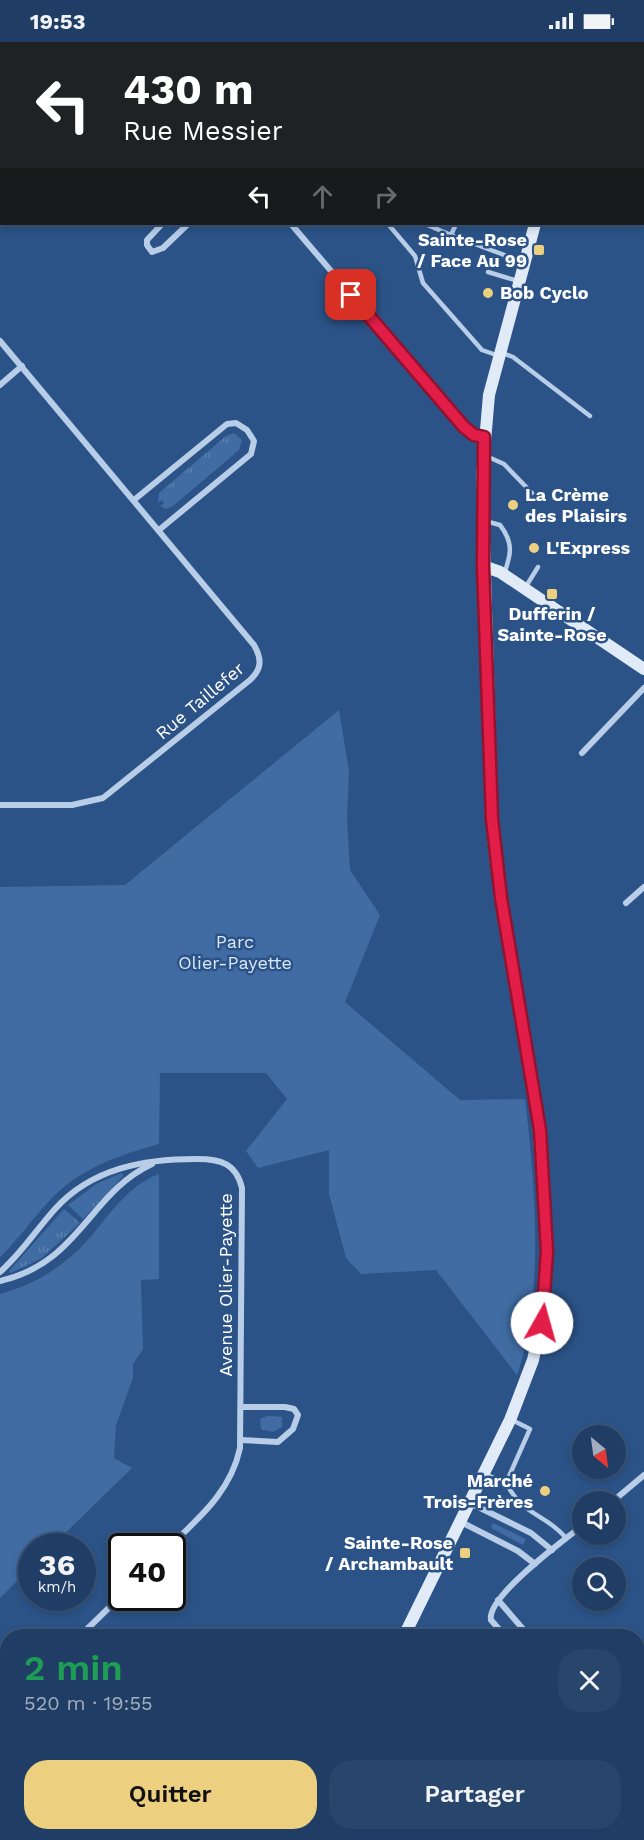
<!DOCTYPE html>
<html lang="fr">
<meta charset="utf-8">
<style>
:root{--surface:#203e65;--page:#28456b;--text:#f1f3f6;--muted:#a2aebf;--line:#3d5779;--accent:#edcf80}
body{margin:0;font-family:"Work Sans",sans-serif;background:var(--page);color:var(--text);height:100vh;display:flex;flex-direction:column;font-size:22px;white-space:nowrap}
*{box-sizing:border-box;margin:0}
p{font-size:20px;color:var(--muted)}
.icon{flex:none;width:33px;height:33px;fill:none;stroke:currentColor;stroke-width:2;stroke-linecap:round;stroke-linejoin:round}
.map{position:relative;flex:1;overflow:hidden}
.panel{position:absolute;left:0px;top:1587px;width:645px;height:212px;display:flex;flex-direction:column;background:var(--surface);border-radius:24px 24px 0 0;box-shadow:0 3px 9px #0003,0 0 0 2px var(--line)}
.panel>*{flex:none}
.top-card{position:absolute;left:0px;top:0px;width:645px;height:183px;box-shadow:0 3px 9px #0003,0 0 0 2px var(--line);background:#202124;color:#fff;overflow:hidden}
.needle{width:39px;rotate:151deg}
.fabs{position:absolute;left:572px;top:1383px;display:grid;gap:12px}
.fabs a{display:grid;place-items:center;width:54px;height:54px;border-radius:50%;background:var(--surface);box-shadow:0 3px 9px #0003,0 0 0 2px var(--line);font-size:30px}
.speed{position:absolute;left:18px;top:1491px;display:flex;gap:12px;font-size:30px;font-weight:700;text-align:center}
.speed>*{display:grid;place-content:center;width:78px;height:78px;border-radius:50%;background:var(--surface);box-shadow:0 3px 9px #0003,0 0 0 2px var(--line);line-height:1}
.speed small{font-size:15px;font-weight:400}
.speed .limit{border:3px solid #111;border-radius:9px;background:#fff;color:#111}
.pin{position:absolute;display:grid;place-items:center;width:51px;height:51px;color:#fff;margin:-26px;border-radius:12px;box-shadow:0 3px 9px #0006}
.me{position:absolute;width:66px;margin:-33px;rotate:7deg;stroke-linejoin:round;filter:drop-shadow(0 0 4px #0008)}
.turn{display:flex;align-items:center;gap:21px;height:126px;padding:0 24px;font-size:27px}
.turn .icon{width:78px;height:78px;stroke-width:2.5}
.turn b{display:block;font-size:42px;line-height:51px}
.lanes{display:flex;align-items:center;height:57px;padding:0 24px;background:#0003;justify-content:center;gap:30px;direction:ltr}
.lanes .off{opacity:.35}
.round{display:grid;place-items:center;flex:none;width:63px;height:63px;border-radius:24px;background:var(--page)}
.summary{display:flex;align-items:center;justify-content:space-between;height:102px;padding:0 24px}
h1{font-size:36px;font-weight:600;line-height:45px;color:#1e9e55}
.primary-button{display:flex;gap:12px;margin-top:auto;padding:12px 24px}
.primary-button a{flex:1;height:69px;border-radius:24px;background:var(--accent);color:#111;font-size:24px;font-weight:600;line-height:69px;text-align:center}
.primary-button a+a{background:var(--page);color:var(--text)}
.status{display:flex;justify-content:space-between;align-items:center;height:42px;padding:0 30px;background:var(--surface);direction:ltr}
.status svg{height:16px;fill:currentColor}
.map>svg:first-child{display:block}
</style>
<div class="status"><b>19:53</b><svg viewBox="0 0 49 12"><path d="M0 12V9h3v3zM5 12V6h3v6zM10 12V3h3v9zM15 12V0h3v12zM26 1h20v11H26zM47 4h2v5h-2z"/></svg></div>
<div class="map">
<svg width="644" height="1798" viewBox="0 0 644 1798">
<defs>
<pattern id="grass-tufts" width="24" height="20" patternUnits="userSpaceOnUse" patternTransform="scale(1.5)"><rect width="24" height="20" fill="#406ca3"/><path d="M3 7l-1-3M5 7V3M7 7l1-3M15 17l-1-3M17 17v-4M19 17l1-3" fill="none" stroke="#5d82b1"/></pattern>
<pattern id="forest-crowns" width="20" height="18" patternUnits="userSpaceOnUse" patternTransform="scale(1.5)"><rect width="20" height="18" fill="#406ca3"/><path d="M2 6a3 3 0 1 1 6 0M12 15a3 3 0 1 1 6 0" fill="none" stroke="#5d82b1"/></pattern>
</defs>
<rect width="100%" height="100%" fill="#2b5387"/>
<g fill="url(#grass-tufts)">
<polygon points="234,391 242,398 239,408 173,464 166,467 160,464 164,461 162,458 158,461 159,451 226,394"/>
<polygon points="122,1131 123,1134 83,1177 68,1163 98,1141"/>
<polygon points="64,1167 80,1181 42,1216 11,1231 9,1229"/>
<polygon points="267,1374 282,1375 282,1385 273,1390 261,1387 260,1377"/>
<polygon points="493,1481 526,1497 523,1503 491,1486"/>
</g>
<polygon fill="url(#forest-crowns)" points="469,1791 544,1791 550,1798 470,1798"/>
<g fill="#406ca3">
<path d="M339,668L349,729L347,777L350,828L380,873L345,960L460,1058L525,1057C535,1140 545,1253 517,1333L436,1228L361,1232L346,1216L329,1152V1108L258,1126L246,1109L287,1057L266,1031H160L159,1102C117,1114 80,1126 49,1159C32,1177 18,1198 0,1215V845L125,843Z"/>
<path d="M159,1132V1237L141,1238L143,1307L133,1322V1336L116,1383L114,1416L132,1426L52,1504H32L31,1525L0,1556V1252C33,1243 62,1226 86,1200C108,1176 126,1144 159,1132Z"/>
</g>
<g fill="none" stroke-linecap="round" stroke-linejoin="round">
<g stroke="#b8cde8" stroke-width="4.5">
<polyline points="388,182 415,214 423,241 482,308 499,314"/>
<polyline points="425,182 451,193"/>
<polyline points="456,182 451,193 523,220"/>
<polyline points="488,230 518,239"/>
<polyline points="502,311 513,315 590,374"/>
<polyline points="486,414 504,422 532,451"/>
<path d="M485,479L500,483C514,501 511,513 504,532"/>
<polyline points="525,546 538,525"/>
<polyline points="485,1432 506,1441 530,1387 512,1378"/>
<path d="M506,1441C524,1475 545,1471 566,1496"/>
</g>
<g stroke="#b8cde8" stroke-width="6">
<polyline points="4,0 5,2"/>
<polyline points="351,0 353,2"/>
<polyline points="157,2 159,0"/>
<polyline points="0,131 2,130"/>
<polyline points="162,182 147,198 147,203 152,210 163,206 188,182"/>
<polyline points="291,182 464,385 473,393 484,395"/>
<path d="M0,299L254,603C262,617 262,627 250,638L103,756L72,763H0"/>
<polyline points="0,343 22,324"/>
<polyline points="134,458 227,382 236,381 247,388 254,399 251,412 159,488"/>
<polyline points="582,711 644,646"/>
<polyline points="626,861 644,845"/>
<path d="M0,1230C21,1212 36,1188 55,1167C92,1126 144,1117 197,1117C220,1117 236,1121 242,1146L240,1406C231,1449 200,1475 170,1504"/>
<path d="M0,1239C80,1221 89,1151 152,1122"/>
<polyline points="241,1398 278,1400 293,1387 298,1373 294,1367 285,1365 241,1365"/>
<polyline points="612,1460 644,1433"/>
<polyline points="470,1461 531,1491 552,1508"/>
<polyline points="461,1480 518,1509 535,1522"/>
<polyline points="498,1558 529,1594"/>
<polyline points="80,1594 122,1553"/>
<path d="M505,1594L491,1578C486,1555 564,1498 582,1484"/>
<polyline points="638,1638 644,1633"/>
<polyline points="638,1725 644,1732"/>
<polyline points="638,1754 644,1761"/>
<polyline points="132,1791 136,1798"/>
<polyline points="153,1791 160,1798"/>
</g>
<g stroke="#e1ebf7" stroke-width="12">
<polyline points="553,0 554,2"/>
<polyline points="483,524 500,530 644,627"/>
<polyline points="404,1594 510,1378 533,1318 544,1268 547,1209 538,1076 500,856 493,795 482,434 489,353 535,182"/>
<polyline points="355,1791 356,1798"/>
<polyline points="230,1798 238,1791"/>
</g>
</g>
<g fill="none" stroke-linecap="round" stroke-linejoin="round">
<defs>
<polyline id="route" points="351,253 464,385 474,393 484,395 483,524 492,777 501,856 540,1088 547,1209 542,1281"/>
</defs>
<use href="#route" stroke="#92132f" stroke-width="15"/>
<use href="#route" stroke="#e11d48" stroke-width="10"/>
</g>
<g fill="#edcf80" stroke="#2b5387" stroke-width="2">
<rect x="533" y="202" width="12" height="12" rx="3"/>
<circle cx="488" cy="251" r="6"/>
<circle cx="513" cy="463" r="6"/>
<circle cx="534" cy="506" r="6"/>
<rect x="546" y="546" width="12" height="12" rx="3"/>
<circle cx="545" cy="1449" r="6"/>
<rect x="459" y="1505" width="12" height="12" rx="3"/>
</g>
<g text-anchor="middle" stroke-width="5" stroke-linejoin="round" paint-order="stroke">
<g font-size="18" font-weight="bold" fill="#fff" stroke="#2b5387" text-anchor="end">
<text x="527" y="204">Sainte-Rose<tspan x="527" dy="21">/ Face Au 99</tspan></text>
<text x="500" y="257" text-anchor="start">Bob Cyclo</text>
<text x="525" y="459" text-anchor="start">La Crème<tspan x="525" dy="21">des Plaisirs</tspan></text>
<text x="546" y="512" text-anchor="start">L'Express</text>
<text x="552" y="578" text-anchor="middle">Dufferin /<tspan x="552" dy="21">Sainte-Rose</tspan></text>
<text x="533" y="1445">Marché<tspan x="533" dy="21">Trois-Frères</tspan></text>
<text x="453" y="1507">Sainte-Rose<tspan x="453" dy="21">/ Archambault</tspan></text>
</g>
<g font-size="18" fill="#fff" stroke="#2b5387">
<text transform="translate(200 659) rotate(-40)" y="6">Rue Taillefer</text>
<text transform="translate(226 1243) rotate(-90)" y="6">Avenue Olier-Payette</text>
</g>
<g font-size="18" fill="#dbe7f6" stroke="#2b5387">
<text x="235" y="906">Parc<tspan x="235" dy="21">Olier-Payette</tspan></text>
</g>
</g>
</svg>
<div class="fabs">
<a><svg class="needle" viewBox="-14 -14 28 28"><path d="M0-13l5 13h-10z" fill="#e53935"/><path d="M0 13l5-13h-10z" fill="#a2aebf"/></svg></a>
<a><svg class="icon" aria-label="sound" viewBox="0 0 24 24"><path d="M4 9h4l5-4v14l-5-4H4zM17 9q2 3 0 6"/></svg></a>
<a><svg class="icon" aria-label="search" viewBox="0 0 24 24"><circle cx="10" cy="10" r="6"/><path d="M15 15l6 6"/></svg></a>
</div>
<div class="speed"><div>36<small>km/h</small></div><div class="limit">40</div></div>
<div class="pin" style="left:351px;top:253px;background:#d93025"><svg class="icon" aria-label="arrive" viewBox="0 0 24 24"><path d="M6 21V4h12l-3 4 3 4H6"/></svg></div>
<svg class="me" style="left:542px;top:1281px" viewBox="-20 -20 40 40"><circle r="19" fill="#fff"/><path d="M0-13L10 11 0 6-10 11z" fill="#e11d48"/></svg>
<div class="top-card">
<div class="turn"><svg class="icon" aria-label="left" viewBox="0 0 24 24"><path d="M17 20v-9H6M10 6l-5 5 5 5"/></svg><div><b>430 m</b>Rue Messier</div></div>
<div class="lanes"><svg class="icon" aria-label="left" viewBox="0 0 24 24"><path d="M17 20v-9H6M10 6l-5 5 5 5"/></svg><svg class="icon off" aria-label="ahead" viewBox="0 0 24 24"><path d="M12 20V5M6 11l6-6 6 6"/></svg><svg class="icon off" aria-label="right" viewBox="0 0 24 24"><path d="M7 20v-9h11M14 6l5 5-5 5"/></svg></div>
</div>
<section class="panel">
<div class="summary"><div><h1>2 min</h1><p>520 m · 19:55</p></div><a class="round"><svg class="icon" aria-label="close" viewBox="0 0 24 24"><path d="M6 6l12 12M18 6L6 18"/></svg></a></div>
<div class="primary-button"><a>Quitter</a><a>Partager</a></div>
</section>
</div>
